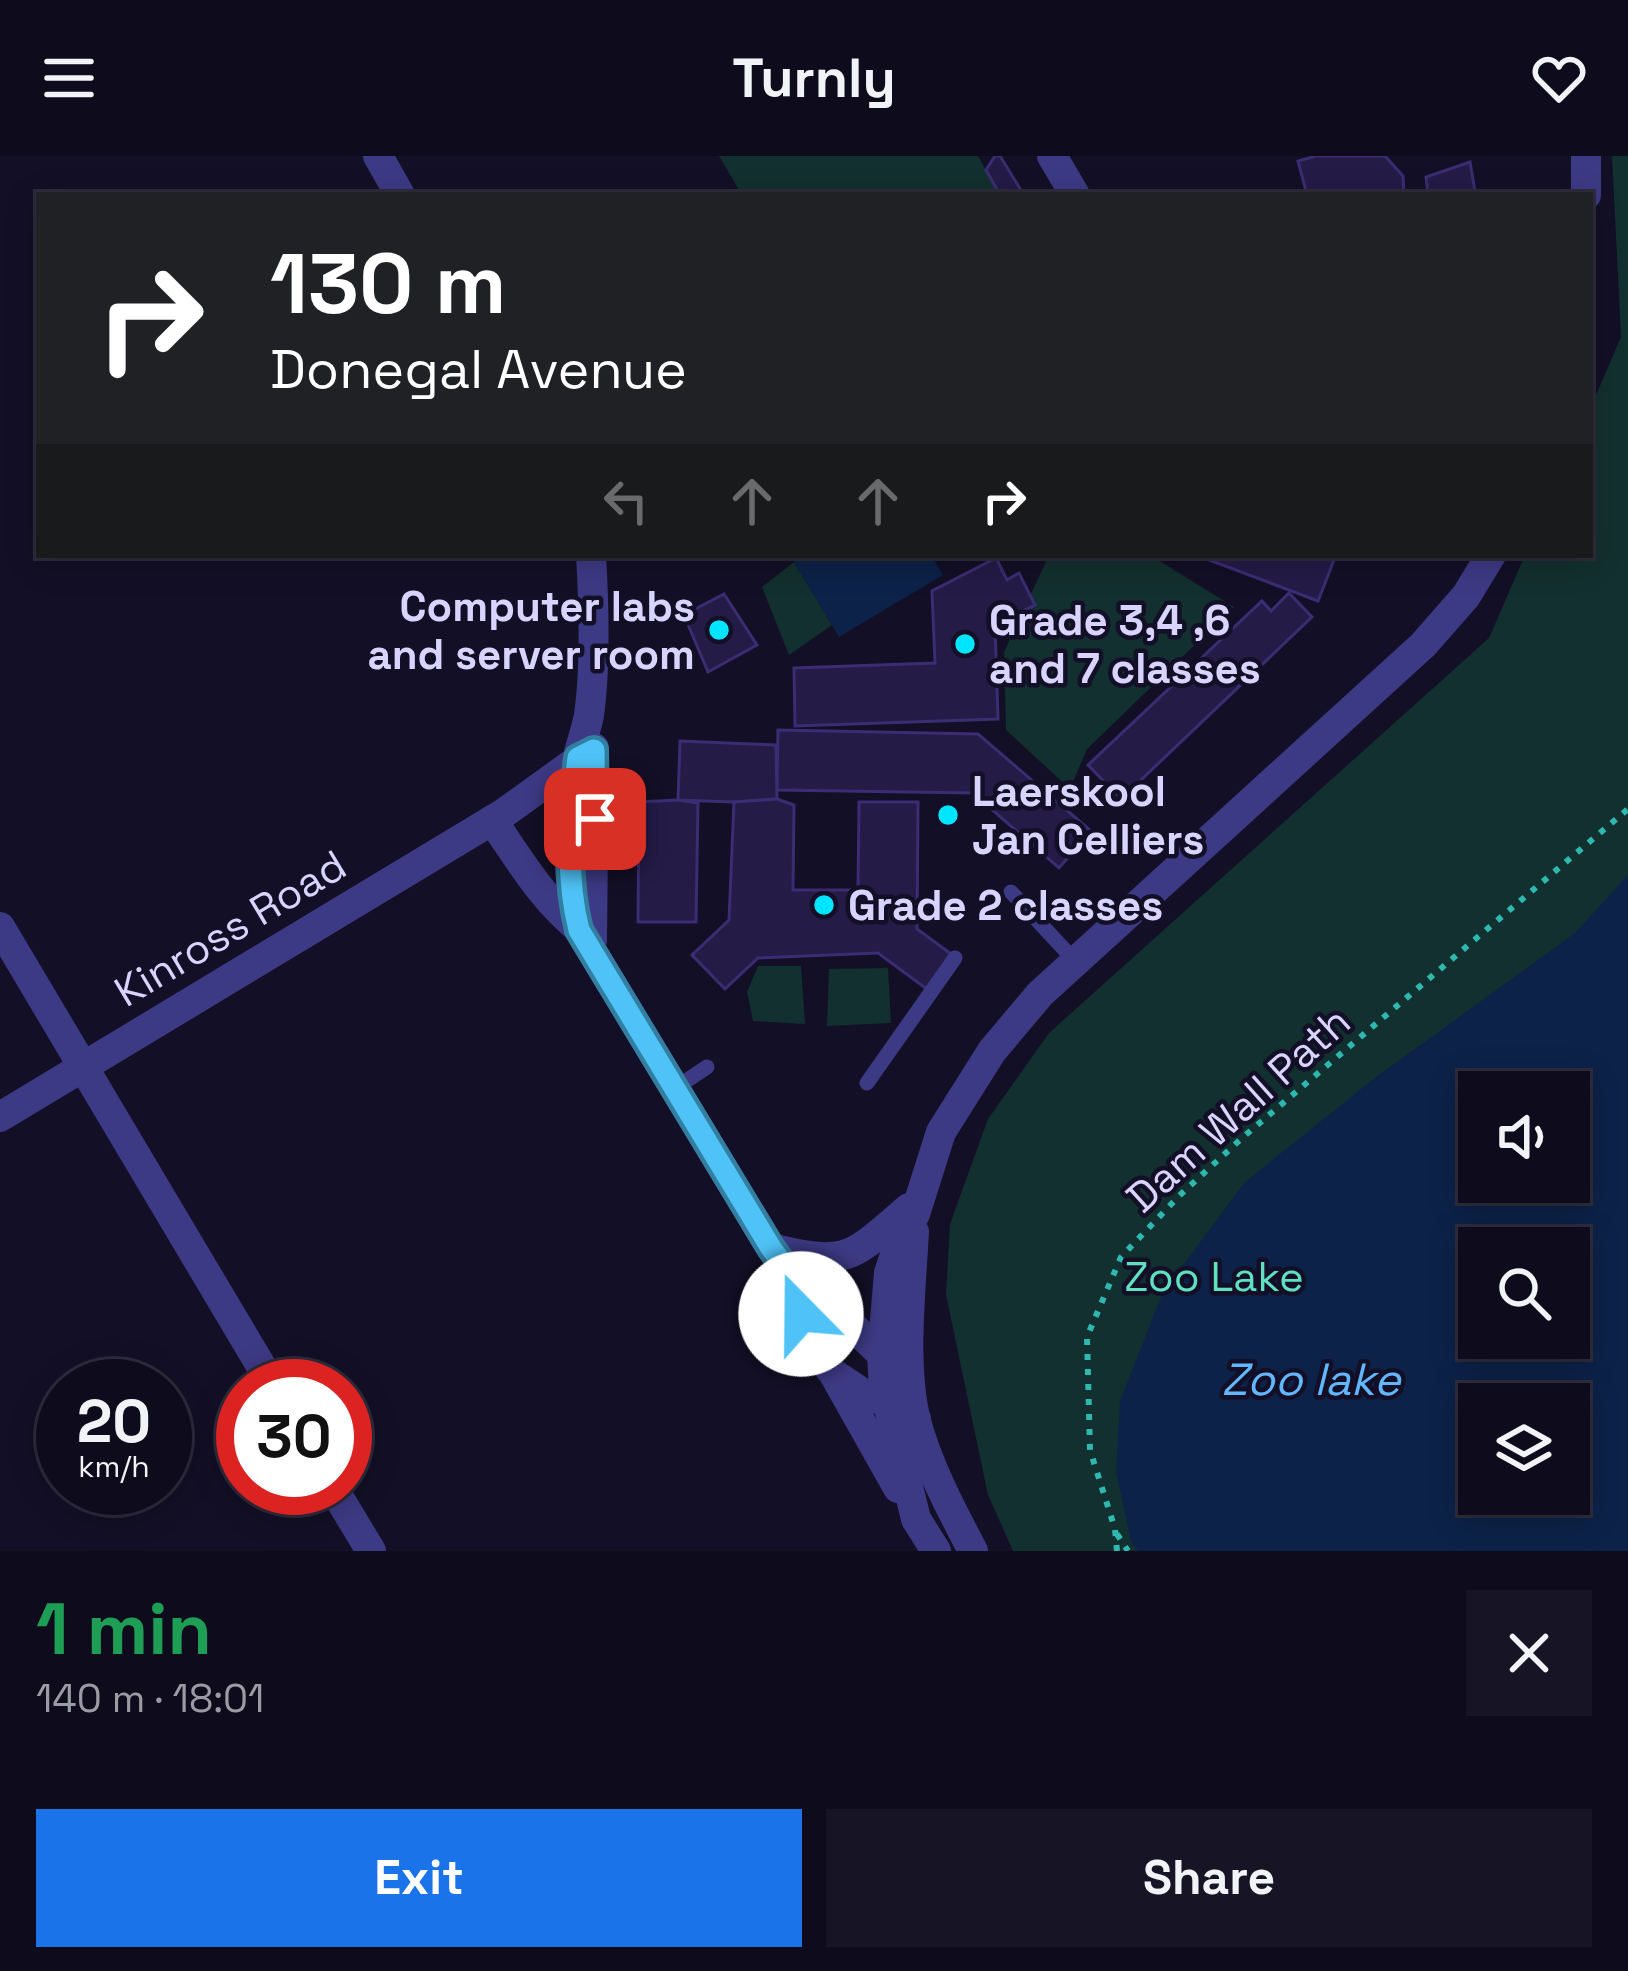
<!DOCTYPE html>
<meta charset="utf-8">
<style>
:root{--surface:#0e0b1c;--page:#171425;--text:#f1f3f6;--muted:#9b9ba3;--line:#2e2b3b;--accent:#1a73e8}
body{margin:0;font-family:"Space Grotesk",sans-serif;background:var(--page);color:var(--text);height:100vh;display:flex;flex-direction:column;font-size:45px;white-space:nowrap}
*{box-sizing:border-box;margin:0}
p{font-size:39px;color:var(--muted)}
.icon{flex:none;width:66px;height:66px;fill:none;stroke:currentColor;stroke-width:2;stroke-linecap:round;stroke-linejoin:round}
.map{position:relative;height:1395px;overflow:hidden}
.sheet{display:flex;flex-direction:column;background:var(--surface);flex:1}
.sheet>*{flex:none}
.guide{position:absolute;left:36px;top:36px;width:1557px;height:366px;border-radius:0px;box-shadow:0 6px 30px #0003,0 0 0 3px var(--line);background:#202124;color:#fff;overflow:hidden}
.tools{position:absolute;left:1458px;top:915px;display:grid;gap:24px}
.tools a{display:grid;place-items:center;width:132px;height:132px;border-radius:0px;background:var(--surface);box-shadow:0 6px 30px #0003,0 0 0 3px var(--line);font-size:60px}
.speed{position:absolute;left:36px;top:1203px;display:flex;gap:24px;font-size:60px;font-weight:700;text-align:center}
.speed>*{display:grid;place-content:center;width:156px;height:156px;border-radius:50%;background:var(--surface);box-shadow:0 6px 30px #0003,0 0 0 3px var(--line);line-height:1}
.speed small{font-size:30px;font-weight:400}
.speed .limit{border:18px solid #d22;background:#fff;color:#111}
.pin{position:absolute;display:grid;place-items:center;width:102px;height:102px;color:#fff;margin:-51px;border-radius:24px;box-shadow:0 6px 18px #0006}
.me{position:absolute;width:132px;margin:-66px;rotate:338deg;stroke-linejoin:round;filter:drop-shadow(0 0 9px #0008)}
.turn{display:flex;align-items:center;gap:42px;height:252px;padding:0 36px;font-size:54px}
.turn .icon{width:156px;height:156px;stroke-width:2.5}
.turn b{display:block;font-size:84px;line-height:102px}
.lanes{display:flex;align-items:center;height:114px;padding:0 36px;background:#0003;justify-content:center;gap:60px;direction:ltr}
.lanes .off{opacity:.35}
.round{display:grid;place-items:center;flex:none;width:126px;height:126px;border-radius:0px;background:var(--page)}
.head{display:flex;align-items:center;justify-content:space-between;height:204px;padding:0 36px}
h1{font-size:72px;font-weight:600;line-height:90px;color:#1e9e55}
.action{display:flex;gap:24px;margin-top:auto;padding:24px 36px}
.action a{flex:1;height:138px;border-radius:0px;background:var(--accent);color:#fff;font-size:48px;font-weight:600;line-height:138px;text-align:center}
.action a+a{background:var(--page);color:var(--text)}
header{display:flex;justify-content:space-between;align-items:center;height:156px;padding:0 36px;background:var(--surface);font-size:54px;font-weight:600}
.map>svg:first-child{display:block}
</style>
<header><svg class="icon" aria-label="menu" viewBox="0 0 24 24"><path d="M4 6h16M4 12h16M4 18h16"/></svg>Turnly<svg class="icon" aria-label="heart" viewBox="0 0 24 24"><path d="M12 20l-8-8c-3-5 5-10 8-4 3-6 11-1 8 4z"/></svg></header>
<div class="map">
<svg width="1628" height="1395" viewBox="0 0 1628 1395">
<rect width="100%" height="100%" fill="#130f26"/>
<g fill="#12302f" fill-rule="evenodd">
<polygon points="719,0 978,0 1000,39 742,39"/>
<path d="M1612,0H1628V1395H1013L988,1339L946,1139L950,1068L988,963L1049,877L1489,482L1525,399H1590V253L1621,181ZM1479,936H1569V1026H1479ZM1479,1092H1569V1182H1479ZM1479,1248H1569V1338H1479Z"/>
<polygon points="1049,399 1150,399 1234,451 1087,593 1070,633 1006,574 1004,496"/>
<polygon points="794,406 832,469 789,499 762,431"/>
<polygon points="758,810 801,810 805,868 753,865 747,836"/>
<polygon points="888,812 891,867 827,870 829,813"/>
</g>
<g fill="#0c2248" fill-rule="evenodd">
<polygon points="805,399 931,399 943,419 839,481 794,406"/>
<path d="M1628,719V1395H1138L1131,1385L1116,1315L1120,1245L1163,1136L1245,1026L1375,922L1575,777ZM1479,936H1569V1026H1479ZM1479,1092H1569V1182H1479ZM1479,1248H1569V1338H1479Z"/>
</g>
<g fill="#241b47" stroke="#3b2d73" stroke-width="3">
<polygon points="995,0 1000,0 1024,39 1000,39 986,14"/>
<polygon points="1316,0 1385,0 1403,20 1404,39 1307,39 1298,5"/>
<polygon points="1470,6 1475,35 1454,39 1428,39 1426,21"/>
<polygon points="1196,399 1336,399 1318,445"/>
<polygon points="996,402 1007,424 1019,417 1035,449 995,469 998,563 795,570 794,512 935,507 932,435"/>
<polygon points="1289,437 1312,461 1121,643 1088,609 1262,445 1271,455"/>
<polygon points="724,438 757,489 708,516 684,459"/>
<polygon points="778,574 978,578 1091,675 1059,712 973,637 777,634"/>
<polygon points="680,585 776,589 777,643 734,646 678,644"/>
<polygon points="777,643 794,649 793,734 858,734 859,646 918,646 917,773 954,800 928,834 878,797 758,802 725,833 692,799 729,764 734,646"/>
<polygon points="678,644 698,647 696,766 638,766 639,646"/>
</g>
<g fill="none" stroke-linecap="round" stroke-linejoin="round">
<g stroke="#2fb8b0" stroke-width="6" stroke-dasharray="6 9" stroke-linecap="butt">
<polyline points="1117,1378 1128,1395"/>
<polyline points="1117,1395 1115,1373 1090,1294 1087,1181 1121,1101 1179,1040 1242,982 1628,653"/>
</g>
<g stroke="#3d3a85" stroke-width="15">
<polyline points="1011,736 1076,806"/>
<polyline points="867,927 955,802"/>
<polyline points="674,933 707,911"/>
</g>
<g stroke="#3d3a85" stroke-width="30">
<polyline points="378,0 400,39"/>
<polyline points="1052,0 1075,39"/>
<polyline points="1586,39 1586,0"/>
<path d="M591,399C594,450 596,509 589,559C586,575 580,590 577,605C568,656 566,724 579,774L771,1092L788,1115L801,1158L819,1200L834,1218L867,1240L906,1252L916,1263"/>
<path d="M492,664C519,703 544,746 582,775"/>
<polyline points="0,771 273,1230"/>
<polyline points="592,784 594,592"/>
<polyline points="0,961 504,657 586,598"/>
<path d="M914,1076C911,1132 902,1211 916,1265C928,1310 951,1353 973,1395"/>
<path d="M771,1092C849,1111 850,1102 909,1052"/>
<polyline points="788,1115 847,1165 891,1207"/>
<polyline points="836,1222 898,1332"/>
<polyline points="333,1332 371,1395"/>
<polyline points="936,1395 916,1363 884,1232 882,1199 889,1117 901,1080 915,1058 941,976 992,895 1040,838 1423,489 1466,440 1491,399"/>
</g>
</g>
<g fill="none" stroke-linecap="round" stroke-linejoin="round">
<defs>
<path id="route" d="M595,663L594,594L578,602C570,658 565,720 579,774L771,1092L788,1115L801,1158"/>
</defs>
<use href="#route" stroke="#337fa1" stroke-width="30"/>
<use href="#route" stroke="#4fc3f7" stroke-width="21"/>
</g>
<g fill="#00e5ff" stroke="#130f26" stroke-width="4.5">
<circle cx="719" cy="474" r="12"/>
<circle cx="965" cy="488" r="12"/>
<circle cx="948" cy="659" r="12"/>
<circle cx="824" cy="749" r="12"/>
</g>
<g text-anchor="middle" stroke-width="9" stroke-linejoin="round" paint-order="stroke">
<g font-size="42" font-weight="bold" fill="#d9d4ff" stroke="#130f26" text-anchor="start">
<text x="695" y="465" text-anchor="end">Computer labs<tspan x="695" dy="48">and server room</tspan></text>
<text x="989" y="479">Grade 3,4 ,6<tspan x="989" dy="48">and 7 classes</tspan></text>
<text x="972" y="650">Laerskool<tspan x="972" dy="48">Jan Celliers</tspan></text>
<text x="848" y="764">Grade 2 classes</text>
</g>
<g font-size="42" fill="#d9d4ff" stroke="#130f26">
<text transform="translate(230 772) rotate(-31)" y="15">Kinross Road</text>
<text transform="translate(1238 953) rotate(-42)" y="15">Dam Wall Path</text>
</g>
<g font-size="42" fill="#5fe0c0" stroke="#130f26">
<text x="1214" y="1135">Zoo Lake</text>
</g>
<g font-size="45" font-style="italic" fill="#62b6ff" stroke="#130f26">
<text x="1311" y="1239">Zoo lake</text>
</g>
</g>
</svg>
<div class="tools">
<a><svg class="icon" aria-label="sound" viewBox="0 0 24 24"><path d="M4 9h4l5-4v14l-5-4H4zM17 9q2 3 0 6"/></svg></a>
<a><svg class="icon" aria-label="search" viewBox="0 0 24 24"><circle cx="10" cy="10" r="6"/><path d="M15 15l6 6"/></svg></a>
<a><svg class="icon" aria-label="layers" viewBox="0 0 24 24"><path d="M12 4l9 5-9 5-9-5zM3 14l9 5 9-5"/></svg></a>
</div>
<div class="speed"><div>20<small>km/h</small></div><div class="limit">30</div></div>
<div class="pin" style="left:595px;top:663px;background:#d93025"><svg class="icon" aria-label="arrive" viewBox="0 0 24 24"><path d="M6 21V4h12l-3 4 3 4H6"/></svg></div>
<svg class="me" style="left:801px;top:1158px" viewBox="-20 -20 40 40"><circle r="19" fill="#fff"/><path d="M0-13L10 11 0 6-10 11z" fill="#4fc3f7"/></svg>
<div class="guide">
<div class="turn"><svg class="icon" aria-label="right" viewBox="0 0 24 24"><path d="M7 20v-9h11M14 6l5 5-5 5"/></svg><div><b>130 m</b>Donegal Avenue</div></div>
<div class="lanes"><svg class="icon off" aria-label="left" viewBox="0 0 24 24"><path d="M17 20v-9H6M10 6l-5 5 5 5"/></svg><svg class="icon off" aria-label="ahead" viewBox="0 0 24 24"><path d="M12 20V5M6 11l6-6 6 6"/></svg><svg class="icon off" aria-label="ahead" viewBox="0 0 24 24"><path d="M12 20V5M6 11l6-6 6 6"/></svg><svg class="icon" aria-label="right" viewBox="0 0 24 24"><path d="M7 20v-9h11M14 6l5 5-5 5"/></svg></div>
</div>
</div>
<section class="sheet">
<div class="head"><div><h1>1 min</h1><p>140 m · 18:01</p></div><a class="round"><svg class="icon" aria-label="close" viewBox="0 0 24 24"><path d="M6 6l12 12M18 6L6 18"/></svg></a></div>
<div class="action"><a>Exit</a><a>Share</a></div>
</section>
